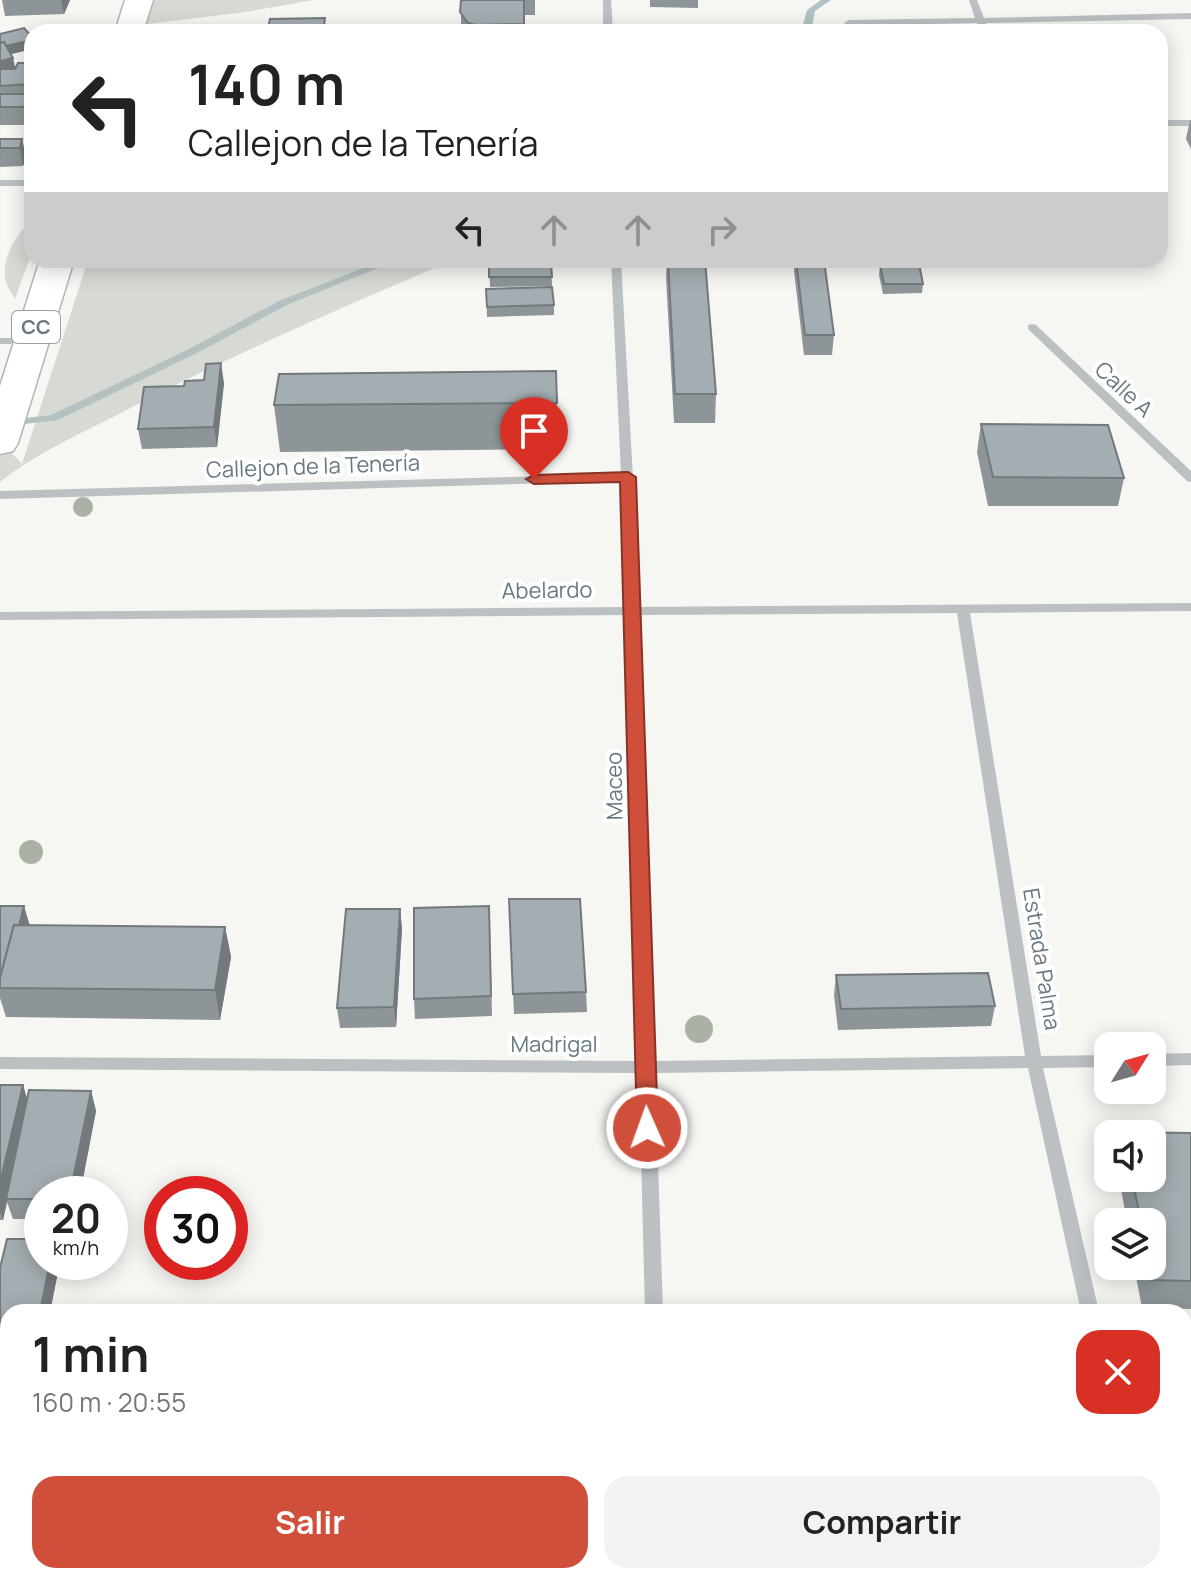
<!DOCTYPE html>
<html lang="es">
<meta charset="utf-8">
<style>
:root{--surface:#fff;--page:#f2f2f2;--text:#222;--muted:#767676;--accent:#cf4f3a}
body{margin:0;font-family:Manrope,sans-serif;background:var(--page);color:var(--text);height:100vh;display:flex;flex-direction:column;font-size:30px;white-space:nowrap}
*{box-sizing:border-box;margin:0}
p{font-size:26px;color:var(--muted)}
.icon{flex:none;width:44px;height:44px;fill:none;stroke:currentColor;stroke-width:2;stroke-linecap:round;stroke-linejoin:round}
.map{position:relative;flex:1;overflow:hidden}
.drawer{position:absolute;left:0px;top:1304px;width:1192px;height:280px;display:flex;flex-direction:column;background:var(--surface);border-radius:24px 24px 0 0;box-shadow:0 4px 20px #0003}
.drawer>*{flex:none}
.guide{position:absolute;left:24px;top:24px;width:1144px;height:244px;border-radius:24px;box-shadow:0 4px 20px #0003;background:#fff;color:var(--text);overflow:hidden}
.needle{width:52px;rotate:53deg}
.tools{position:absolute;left:1094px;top:1032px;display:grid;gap:16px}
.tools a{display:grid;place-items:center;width:72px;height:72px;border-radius:16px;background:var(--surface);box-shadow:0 4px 20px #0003;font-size:40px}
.speed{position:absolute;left:24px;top:1176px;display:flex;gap:16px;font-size:40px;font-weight:700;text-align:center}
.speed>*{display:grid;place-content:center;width:104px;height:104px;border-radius:50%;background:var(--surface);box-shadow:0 4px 20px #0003;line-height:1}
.speed small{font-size:20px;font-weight:400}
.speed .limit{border:12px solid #d22;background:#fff;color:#111}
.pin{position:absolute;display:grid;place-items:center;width:68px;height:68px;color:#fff;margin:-82px -34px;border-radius:50% 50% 50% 0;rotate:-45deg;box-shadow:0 0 8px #0007}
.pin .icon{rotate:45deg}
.me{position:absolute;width:88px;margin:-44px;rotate:358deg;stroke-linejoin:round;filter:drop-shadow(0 0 6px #0008)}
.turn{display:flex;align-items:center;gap:28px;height:168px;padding:0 32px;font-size:36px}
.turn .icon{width:104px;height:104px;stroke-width:2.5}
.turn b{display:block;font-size:56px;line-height:68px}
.lanes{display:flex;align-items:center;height:76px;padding:0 32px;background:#0003;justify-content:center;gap:40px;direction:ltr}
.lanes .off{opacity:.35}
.round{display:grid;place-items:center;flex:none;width:84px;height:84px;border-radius:24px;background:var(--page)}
.overview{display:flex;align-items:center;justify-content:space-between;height:136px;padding:0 32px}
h1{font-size:48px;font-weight:700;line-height:60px}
.primary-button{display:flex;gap:16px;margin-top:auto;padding:16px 32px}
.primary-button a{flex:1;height:92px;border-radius:24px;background:var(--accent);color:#fff;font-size:32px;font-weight:700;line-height:92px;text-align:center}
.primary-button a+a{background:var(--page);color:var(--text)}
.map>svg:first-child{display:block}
</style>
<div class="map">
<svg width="1191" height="1584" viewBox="0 0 1191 1584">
<rect width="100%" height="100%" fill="#f6f6f3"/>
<g fill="#d6dad3">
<polygon points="139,0 313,0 246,12 131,26"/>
<path d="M32,223V252L15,299C12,293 7,287 6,281C0,262 16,231 32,223Z"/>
<path d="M88,260H453C341,308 229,356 121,413C80,434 36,453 0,482V441L22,464Z"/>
</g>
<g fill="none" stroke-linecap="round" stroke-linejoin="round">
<g fill="#b4c1c3" fill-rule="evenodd">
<polygon points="821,0 831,0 815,11 811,32 801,32 807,10"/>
<polygon points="384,260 398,260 289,304 195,354 58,420 0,427 0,421 51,415 187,350 281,300"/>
</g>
<defs>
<g id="highway">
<polygon points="125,0 153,0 143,32 115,32"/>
<polygon points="40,260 74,260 18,443 13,451 0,454 0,386"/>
</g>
</defs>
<use href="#highway" stroke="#b1b5b8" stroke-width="3"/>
<g fill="#bbc0c3" fill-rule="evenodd">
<polygon points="603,0 611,0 613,32 603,32"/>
<polygon points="969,0 977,0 984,18 1191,13 1191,19 986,23 990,32 980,32 977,23 848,26 844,23 848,20 975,18"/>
<rect x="1160" y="120" width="31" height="6"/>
<rect x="0" y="180" width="32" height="6"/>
<path d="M611,260H621L640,607L1191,603V611L970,613L1041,1056L1108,1055V1067L1043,1068L1099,1312H1081L1028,1068L655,1073L663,1312H645L639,1073L0,1069V1057L639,1061L628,615L0,620V612L628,607L621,481L0,499V491L621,474ZM957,613L1025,1056L655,1061L641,615Z"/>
<polygon points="1032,324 1036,325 1191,471 1191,482 1187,481 1028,329 1028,325"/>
<polygon points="0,338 31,338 37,341 31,344 0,344"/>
<polygon points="1191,1053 1191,1065 1152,1066 1152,1054"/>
<rect x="1184" y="1428" width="7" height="16"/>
<rect x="0" y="1430" width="8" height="16"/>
<rect x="654" y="1576" width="20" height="8"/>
<polygon points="1138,1576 1158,1576 1159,1584 1139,1584"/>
</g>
<use href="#highway" fill="#fff" fill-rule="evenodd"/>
</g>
<g fill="#aab1a5">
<circle cx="83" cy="507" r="10"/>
<circle cx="31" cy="852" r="12"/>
<circle cx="699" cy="1029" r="14"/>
</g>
<g fill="#8d9598">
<polygon points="2,0 70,0 64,14 5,16"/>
<polygon points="461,0 535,0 535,15 524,15 524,32 461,32"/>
<polygon points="650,0 698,0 698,8 650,7"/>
<polygon points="0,34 32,37 32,49 11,54 15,68 32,63 32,102 30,102 32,113 27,125 0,125"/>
<polygon points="1190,120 1191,120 1191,149 1186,139"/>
<polygon points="0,139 22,139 26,157 23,166 0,167"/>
<polygon points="492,260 548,260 548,262 551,262 552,286 490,287 489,263 492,263"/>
<polygon points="667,260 705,260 716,394 715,423 674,423 666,277"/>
<polygon points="795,260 824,260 834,335 832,355 804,355 794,271"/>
<polygon points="880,265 923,284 922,293 883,294 879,275"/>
<polygon points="486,289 554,305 554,315 487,317"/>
<polygon points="556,371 558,449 280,452 274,405"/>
<polygon points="224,383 217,447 142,449 138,429 184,386"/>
<polygon points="981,424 1124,478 1118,506 988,506 977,452"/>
<polygon points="509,899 586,992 587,1012 514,1014"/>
<polygon points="0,906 30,926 225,927 231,957 220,1020 6,1017 0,998"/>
<polygon points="400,909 402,929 396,1027 340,1028 337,1008"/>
<polygon points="490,926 492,1016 415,1019 414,999"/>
<polygon points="836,975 995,1006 991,1026 838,1030 834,995"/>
<polygon points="0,1085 23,1085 27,1100 91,1091 96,1111 80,1194 42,1194 42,1219 13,1219 7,1202 3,1220 0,1220"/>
<polygon points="1124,1132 1191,1133 1191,1309 1142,1308 1134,1266 1152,1266 1152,1222 1127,1222 1119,1178 1152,1178 1152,1134 1123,1134"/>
<polygon points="42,1262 60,1262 50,1312 8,1312 8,1373 0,1373 0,1268"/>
</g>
<g fill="#73797c">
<polygon points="61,0 70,0 64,14"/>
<polygon points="32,40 32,49 0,57 0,48"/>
<polygon points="13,58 17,76 0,80 0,61"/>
<polygon points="29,94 32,113 27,125 24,107"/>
<polygon points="22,139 26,157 23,166 20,148"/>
<polygon points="221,363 224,383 217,447 214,427"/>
<polygon points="24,906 30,926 6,978"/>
<polygon points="400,909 402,929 396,1027 394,1007"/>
<polygon points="225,927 231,957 220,1020 215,990"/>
<polygon points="23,1085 29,1105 6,1199 7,1202 3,1220 0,1212 0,1183"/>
<polygon points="91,1091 96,1111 80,1194 70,1194"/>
<polygon points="50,1262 60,1262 50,1312 40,1312"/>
</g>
<g fill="#a4adb1" stroke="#73797c" stroke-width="2">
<polygon points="461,0 524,0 524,24 476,25 468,23 460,12"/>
<polygon points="325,18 324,26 358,26 357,32 267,32 270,19"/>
<polygon points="259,25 258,32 174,32 176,26"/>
<polygon points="24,28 32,37 32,40 6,46 4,42 0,43 0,34"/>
<polygon points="4,42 13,58 0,61 0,43"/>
<polygon points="18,63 32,63 32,84 0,86 0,69 15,69"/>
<polygon points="0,94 29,94 24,107 0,107"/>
<polygon points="0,139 22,139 20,148 0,148"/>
<polygon points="668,260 705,260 716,394 675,394"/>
<polygon points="796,260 824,260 834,335 805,335"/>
<polygon points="551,262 552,277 489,277 489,263"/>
<polygon points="919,264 923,284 884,284 880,265"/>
<polygon points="552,287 554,305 487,307 486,289"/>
<polygon points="221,363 214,427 138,429 144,387 184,386 185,381 204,380 206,364"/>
<polygon points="556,371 557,403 274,405 279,374"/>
<polygon points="981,424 1108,425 1124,478 993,477"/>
<polygon points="509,899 580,899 586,992 513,994"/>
<polygon points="0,906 24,906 19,926 14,925 0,978"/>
<polygon points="489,906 491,996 414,999 414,908"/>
<polygon points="346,909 400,909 394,1007 337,1008"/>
<polygon points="14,925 225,927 215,990 0,988 0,978"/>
<polygon points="988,973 995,1006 841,1009 836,975"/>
<polygon points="0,1085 23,1085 0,1183"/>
<polygon points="29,1090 91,1091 70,1194 42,1194 42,1199 6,1199"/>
<polygon points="1124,1132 1191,1133 1191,1281 1151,1280 1149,1266 1152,1266 1152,1222 1141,1222 1132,1178 1152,1178 1152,1134 1124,1134"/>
<polygon points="7,1239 42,1239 42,1262 50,1262 40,1312 8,1312 8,1354 0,1354 0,1268"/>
</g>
<polygon fill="#cf4f3a" stroke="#873326" stroke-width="2" points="628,472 636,477 658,1128 655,1134 647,1137 640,1134 637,1128 620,482 534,484 526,479 534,475"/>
<g text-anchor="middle" stroke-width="8" stroke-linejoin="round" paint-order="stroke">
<rect fill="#fff" stroke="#95a0a7" stroke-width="2" x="12" y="311" width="48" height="32" rx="6"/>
<g font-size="20" font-weight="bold" fill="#687881">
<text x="36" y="334">CC</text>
</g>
<g font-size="22" fill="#687881" stroke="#fff">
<text transform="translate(1124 389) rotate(43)" y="8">Calle A</text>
<text transform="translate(313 466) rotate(-2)" y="8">Callejon de la Tenería</text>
<text transform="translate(547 590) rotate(-1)" y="8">Abelardo</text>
<text transform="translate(614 786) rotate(-91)" y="8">Maceo</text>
<text transform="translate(1042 959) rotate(81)" y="8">Estrada Palma</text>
<text x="554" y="1052">Madrigal</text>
</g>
</g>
</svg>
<div class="tools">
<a><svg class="needle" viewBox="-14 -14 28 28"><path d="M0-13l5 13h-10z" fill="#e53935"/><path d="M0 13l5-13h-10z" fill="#767676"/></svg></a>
<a><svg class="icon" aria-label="sound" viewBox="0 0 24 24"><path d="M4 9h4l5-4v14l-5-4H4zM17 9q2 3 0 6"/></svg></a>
<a><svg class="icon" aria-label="layers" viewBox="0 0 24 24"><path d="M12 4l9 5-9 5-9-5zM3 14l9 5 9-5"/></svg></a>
</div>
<div class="speed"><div>20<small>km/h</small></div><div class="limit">30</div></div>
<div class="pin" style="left:534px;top:479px;background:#d93025"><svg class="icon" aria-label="arrive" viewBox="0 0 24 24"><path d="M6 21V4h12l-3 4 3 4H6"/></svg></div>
<svg class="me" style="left:647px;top:1128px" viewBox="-20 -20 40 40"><circle r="17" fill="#cf4f3a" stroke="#fff" stroke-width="3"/><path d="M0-11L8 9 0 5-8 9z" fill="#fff"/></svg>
<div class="guide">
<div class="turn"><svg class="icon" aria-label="left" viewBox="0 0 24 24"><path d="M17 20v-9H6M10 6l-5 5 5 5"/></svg><div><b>140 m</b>Callejon de la Tenería</div></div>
<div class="lanes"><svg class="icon" aria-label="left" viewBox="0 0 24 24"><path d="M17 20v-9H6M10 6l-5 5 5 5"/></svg><svg class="icon off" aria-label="ahead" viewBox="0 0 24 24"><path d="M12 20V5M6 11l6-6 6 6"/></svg><svg class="icon off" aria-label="ahead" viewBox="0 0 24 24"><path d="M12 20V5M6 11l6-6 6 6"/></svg><svg class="icon off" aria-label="right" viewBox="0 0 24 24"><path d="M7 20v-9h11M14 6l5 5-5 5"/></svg></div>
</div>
<section class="drawer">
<div class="overview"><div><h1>1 min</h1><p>160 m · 20:55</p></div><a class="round" style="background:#d93025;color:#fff"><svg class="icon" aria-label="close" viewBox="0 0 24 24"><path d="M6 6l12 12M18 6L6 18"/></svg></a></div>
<div class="primary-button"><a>Salir</a><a>Compartir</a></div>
</section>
</div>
